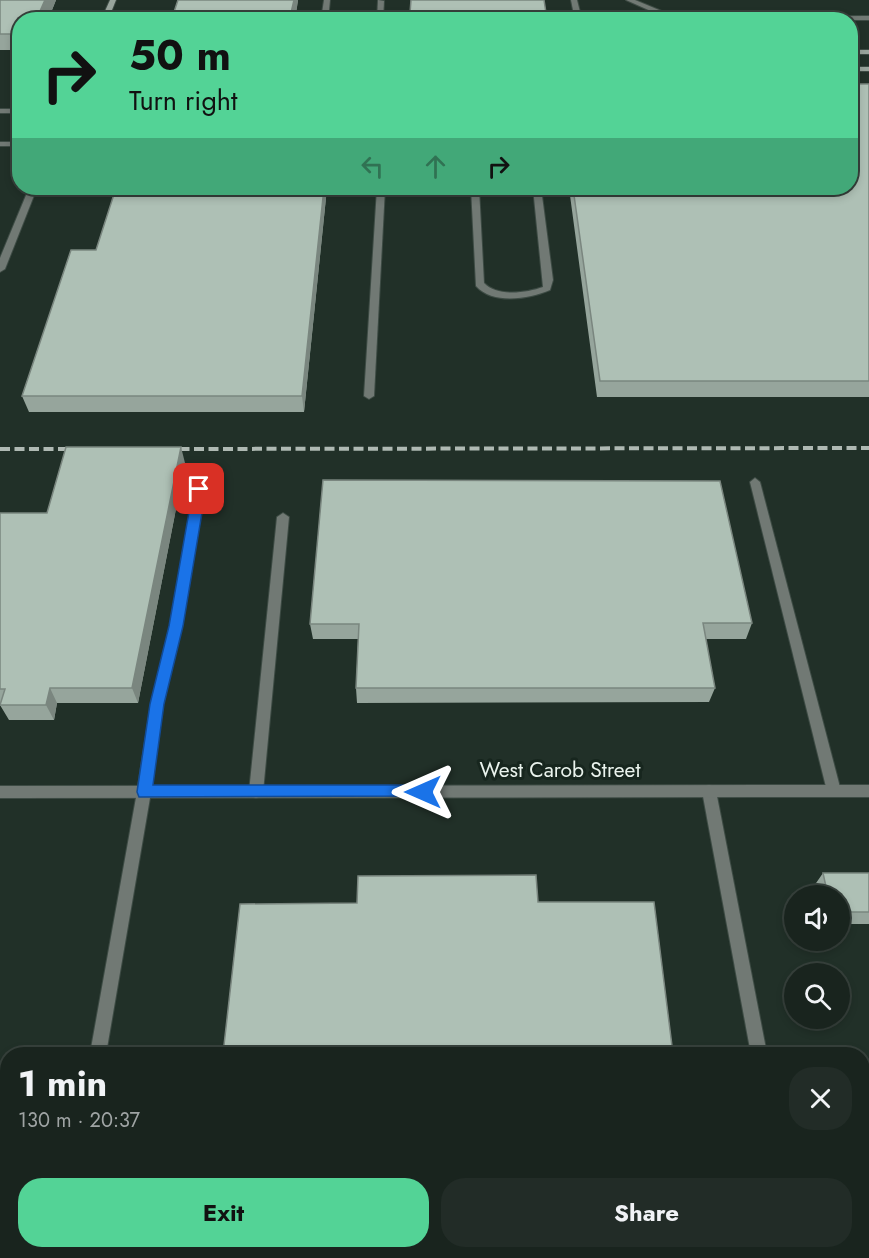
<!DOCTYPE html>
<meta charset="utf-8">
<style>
:root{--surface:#19241e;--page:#222c27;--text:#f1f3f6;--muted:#9fa4a4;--line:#37413c;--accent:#53d396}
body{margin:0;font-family:Jost,sans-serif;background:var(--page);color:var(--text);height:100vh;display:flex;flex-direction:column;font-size:22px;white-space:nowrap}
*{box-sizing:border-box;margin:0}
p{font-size:20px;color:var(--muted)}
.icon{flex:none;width:33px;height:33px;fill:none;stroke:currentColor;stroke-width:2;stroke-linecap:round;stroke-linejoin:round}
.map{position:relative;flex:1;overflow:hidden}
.panel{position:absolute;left:0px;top:1047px;width:870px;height:212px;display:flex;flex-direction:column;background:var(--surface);border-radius:24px 24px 0 0;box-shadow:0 3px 9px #0003,0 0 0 2px var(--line)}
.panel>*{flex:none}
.guide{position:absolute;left:12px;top:12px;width:846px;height:183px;border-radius:24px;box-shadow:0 3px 9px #0003,0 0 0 2px var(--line);background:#53d396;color:#111;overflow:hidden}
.buttons{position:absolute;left:784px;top:885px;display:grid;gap:12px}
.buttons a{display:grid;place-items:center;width:66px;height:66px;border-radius:50%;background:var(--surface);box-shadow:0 3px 9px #0003,0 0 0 2px var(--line);font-size:30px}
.pin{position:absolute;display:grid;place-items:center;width:51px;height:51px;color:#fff;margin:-26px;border-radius:12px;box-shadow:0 3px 9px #0006}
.me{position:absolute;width:66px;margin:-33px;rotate:270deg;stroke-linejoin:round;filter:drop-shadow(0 0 4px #0008)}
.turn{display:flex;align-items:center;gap:21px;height:126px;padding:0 18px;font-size:27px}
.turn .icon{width:78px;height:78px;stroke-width:2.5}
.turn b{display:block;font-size:42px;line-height:51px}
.lanes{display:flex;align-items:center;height:57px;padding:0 18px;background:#0003;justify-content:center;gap:30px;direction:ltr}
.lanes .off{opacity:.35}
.round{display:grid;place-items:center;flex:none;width:63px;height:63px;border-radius:24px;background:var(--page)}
.headline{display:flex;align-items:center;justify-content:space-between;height:102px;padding:0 18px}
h1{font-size:36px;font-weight:700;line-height:45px}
.action{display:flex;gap:12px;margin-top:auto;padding:12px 18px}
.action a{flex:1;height:69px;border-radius:24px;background:var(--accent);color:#111;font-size:24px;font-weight:700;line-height:69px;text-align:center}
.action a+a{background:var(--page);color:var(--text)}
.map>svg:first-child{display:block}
</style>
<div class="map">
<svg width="869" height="1258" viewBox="0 0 869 1258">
<rect width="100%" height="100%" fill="#213028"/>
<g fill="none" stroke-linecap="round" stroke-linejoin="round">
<defs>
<g id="lane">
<polygon points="324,0 330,0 328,20 321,20"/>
<polygon points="378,0 384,1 383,20 377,20"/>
<polygon points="571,0 577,0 582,20 575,20"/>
<polygon points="626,0 635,0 676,17 869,16 869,20 671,20"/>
<rect x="0" y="109" width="20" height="4"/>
<rect x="0" y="142" width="20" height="4"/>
<polygon points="377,188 385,188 374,396 369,399 364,396"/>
<path d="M471,188H479L484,283C497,297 526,293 543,287L533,188H541L553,280L550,290C529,299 493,305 476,286Z"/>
<polygon points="755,478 760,482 841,791 839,795 834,797 829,795 827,791 750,482"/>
<polygon points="199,485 204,489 182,626 163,704 151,792 106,1054 90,1054 137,792 151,704 170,626 194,489"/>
<polygon points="283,513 289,517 263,792 261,796 256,798 251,796 249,792 277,517"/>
<polygon points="709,785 714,787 716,791 767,1054 751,1054 702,791 704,787"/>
<polygon points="55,1251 73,1251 72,1258 54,1258"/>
<polygon points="780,1251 798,1251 799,1258 781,1258"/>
</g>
<g id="street">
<polygon points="29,188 37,188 5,269 0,272 0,258"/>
<polygon points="869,785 869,797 0,798 0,786"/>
</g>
<g id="secondary">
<polygon points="110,0 116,0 108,20 101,20"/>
<rect x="850" y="50" width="19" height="4"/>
<rect x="850" y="67" width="19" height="4"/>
</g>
</defs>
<use href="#lane" stroke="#3d4b44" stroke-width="2"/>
<use href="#street" stroke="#3d4b44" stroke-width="2"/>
<use href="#secondary" stroke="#3d4b44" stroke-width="2"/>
<use href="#lane" fill="#717974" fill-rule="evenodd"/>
<use href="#street" fill="#717974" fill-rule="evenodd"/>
<use href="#secondary" fill="#98a49c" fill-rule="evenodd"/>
<g stroke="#afb9b3" stroke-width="4" stroke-dasharray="10 4.5" stroke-linecap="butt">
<polyline points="0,449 81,449"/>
<polyline points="165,449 869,448"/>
</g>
</g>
<g fill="#96a59c">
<polygon points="0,0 56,0 48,20 20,20 20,50 0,50"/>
<polygon points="178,0 298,0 295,20 174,20 173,15"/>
<polygon points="411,0 546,13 546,20 410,20"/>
<polygon points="869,84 869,397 597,397 569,188 850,188"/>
<polygon points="327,188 304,412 29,412 22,396 96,250"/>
<polygon points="185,463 138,703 57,703 54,720 9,720 0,705 1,704 0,704 0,513 47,513"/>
<polygon points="752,623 746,639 705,639 715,688 709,702 357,703 356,688 358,639 313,639 310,624"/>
<polygon points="823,873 869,873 869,924 840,924 840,896 817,896 814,886"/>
</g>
<g fill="#7a867f">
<polygon points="45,0 56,0 48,20 36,20"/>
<polygon points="294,0 298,0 295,20 292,20 291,13"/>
<polygon points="324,188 327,188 304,412 302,396"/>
<polygon points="181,447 185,463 138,703 132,688"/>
<polygon points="50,688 57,703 54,720 46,705"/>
</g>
<g fill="#aec0b5" stroke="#7a867f" stroke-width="1.5">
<polygon points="0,0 45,0 36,20 20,20 20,34 0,34"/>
<polygon points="178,0 294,0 291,13 173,15"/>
<polygon points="411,0 544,0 546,13 410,13"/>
<polygon points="850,84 869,84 869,381 600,381 573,188 850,188"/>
<polygon points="116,188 324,188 302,396 22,396 71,250 96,250"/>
<polygon points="66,447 181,447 132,688 50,688 46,705 0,705 5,689 0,689 0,513 47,513"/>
<polygon points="323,480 720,481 752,623 703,623 715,688 356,688 359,624 310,624"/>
<polygon points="823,873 869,873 869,912 840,912 840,896 828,896"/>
<polygon points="536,875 538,902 654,902 673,1054 223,1054 240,904 357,903 358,876"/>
<polygon points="201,1251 699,1251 700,1258 201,1258"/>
</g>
<polygon fill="#1a73e8" stroke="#114b97" stroke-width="1.5" points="199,484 206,489 183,626 164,704 153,785 423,785 428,787 431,792 428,796 139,797 137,792 150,704 169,626 193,489"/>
<g text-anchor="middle" stroke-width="6" stroke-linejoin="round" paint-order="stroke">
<g font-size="21" fill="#eaf3ed" stroke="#17261e">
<text x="560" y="777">West Carob Street</text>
</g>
</g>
</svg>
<div class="buttons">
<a><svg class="icon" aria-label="sound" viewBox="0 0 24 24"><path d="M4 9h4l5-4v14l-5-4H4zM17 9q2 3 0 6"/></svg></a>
<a><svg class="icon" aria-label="search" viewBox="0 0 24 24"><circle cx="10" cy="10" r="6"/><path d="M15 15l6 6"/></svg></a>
</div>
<div class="pin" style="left:199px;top:489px;background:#d93025"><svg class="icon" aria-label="arrive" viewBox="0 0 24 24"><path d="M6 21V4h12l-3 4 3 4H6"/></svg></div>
<svg class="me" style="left:423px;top:792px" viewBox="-20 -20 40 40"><path d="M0-17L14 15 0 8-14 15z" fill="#1a73e8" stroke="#fff" stroke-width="4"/></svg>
<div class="guide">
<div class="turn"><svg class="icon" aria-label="right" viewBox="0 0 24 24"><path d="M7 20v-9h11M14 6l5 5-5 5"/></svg><div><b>50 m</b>Turn right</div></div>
<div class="lanes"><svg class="icon off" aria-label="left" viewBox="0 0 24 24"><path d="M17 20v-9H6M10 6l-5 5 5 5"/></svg><svg class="icon off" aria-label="ahead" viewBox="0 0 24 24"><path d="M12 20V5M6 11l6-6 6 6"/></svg><svg class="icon" aria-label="right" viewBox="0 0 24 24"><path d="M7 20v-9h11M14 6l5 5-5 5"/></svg></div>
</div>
<section class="panel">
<div class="headline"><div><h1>1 min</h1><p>130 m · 20:37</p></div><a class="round"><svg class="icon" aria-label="close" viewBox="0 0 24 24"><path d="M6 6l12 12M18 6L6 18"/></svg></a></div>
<div class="action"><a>Exit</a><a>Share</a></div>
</section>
</div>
